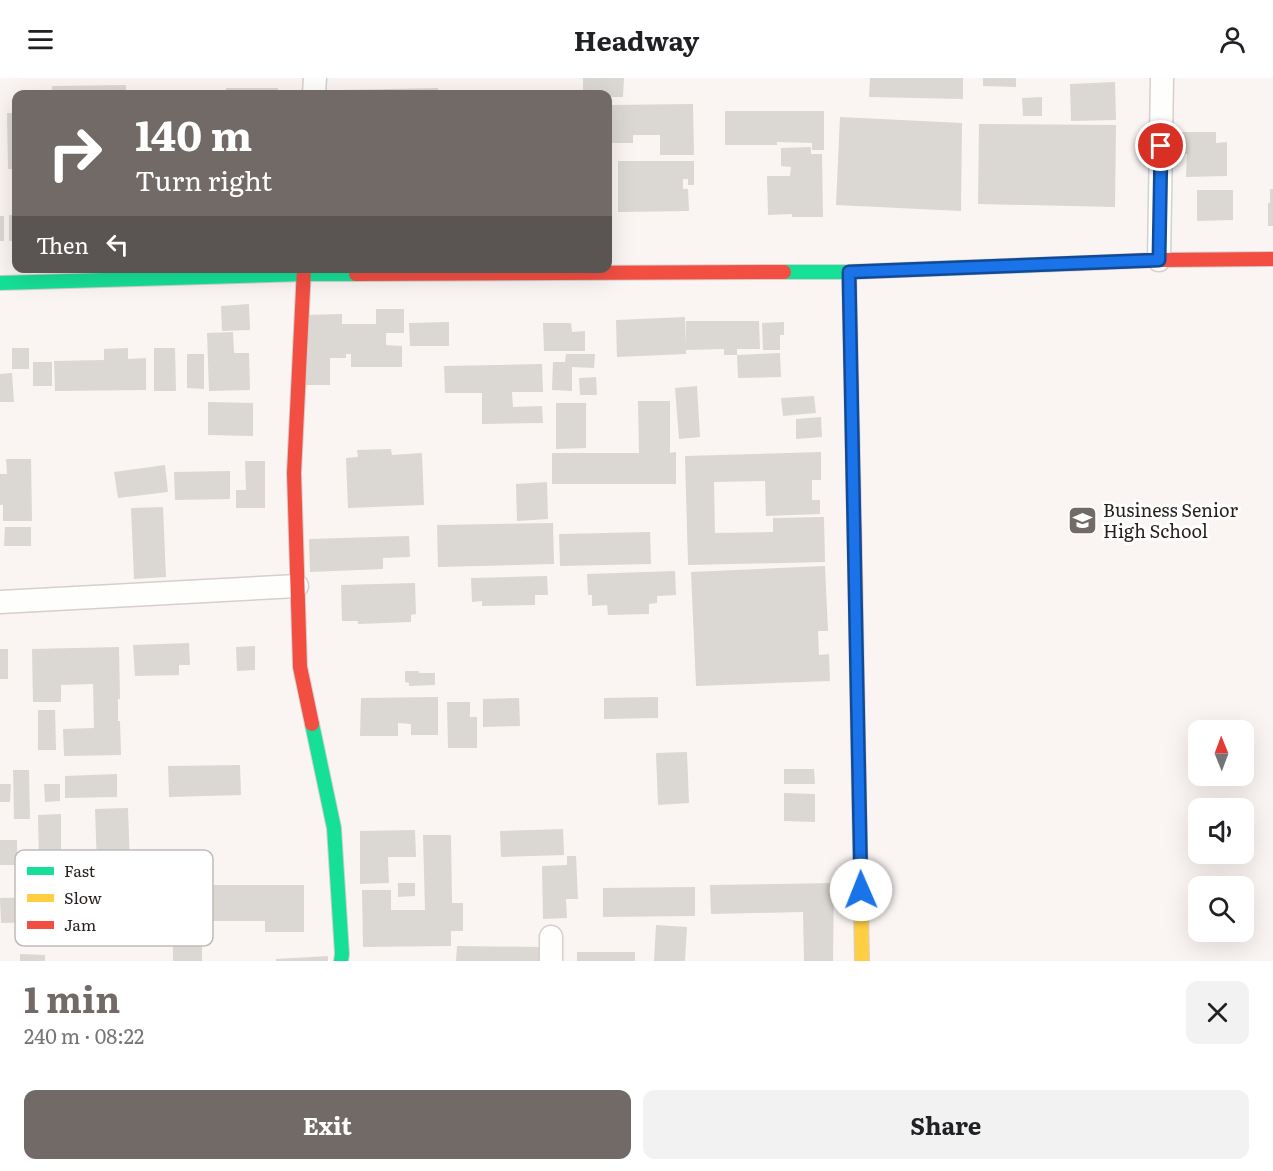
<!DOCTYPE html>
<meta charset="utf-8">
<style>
:root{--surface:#fff;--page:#f2f2f2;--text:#202124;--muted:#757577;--accent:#716a67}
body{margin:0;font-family:Literata,serif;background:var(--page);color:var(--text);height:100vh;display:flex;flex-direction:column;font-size:22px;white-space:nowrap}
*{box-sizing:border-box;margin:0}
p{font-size:20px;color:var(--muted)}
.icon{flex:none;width:33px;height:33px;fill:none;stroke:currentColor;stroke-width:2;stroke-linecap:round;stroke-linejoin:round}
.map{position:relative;height:883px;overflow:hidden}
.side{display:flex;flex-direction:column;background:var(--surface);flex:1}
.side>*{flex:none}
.top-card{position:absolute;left:12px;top:12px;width:600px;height:183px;border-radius:12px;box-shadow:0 6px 24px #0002;background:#716a67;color:#fff;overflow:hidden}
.needle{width:39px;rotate:359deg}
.buttons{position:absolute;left:1188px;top:642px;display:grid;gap:12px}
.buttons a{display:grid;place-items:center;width:66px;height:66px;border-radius:12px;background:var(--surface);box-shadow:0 6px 24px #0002;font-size:30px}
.pin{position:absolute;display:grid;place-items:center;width:51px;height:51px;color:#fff;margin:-26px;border:3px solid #fff;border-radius:50%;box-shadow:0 2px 6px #0007}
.me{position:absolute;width:66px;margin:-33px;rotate:359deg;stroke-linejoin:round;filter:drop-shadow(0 0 4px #0008)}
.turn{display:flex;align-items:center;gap:21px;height:126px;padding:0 24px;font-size:27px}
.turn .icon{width:78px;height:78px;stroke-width:2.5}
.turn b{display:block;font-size:42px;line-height:51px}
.then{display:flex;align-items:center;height:57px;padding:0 24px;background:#0003;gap:12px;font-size:22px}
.round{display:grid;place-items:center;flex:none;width:63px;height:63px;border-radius:12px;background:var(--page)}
.overview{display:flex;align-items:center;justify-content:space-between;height:102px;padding:0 24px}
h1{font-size:36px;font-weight:700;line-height:45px;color:var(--accent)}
.primary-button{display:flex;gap:12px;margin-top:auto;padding:12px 24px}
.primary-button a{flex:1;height:69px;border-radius:12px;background:var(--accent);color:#fff;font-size:24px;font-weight:700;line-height:69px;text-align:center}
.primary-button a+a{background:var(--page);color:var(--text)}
header{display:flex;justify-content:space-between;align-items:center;height:78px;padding:0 24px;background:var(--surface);font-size:27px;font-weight:700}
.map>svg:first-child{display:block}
</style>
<header><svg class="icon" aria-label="menu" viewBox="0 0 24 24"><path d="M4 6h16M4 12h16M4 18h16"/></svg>Headway<svg class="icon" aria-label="person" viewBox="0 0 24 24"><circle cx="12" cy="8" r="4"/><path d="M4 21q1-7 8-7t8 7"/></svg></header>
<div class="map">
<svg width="1273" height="883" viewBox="0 0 1273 883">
<rect width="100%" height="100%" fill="#faf5f3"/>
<g fill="#dbd7d2">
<polygon points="583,0 624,0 623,19 608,19 608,16 583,16"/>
<polygon points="870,0 963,0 963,21 869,19"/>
<polygon points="983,0 1016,0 1016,9 983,8"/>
<polygon points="1115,4 1116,42 1071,43 1070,6"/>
<polygon points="126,7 126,16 52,16 52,8"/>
<rect x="226" y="10" width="52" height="6"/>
<polygon points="438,10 438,16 343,16 343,12"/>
<polygon points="1042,19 1042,38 1023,38 1022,20"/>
<polygon points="693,26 694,77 660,77 660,57 633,57 633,65 608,65 608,27"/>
<polygon points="725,33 824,33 824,72 812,72 812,65 777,64 777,67 725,67"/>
<polygon points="7,35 16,35 16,91 8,91"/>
<polygon points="840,39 962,45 961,133 836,127"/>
<polygon points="979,46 1116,47 1115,129 978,126"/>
<polygon points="1179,54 1216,54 1216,65 1227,64 1227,98 1186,99 1187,76 1179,76"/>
<polygon points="811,69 811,76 822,76 823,139 792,139 792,136 768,137 767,98 790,98 791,89 781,88 781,70"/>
<polygon points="618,83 694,83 694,107 688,107 688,101 683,101 683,111 688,111 689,133 618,134"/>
<polygon points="1270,111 1273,111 1273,148 1268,148 1268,125 1270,125"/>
<polygon points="1197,112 1233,112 1233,142 1197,143"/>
<rect x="9" y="137" width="7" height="26"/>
<rect x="0" y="138" width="4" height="25"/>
<polygon points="249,226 250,252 222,253 221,228"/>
<polygon points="376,231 404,231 404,255 386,255 386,267 402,268 402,289 351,289 351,276 346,276 346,280 330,280 330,307 304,307 303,237 342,236 342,246 376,246"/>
<polygon points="685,239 686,269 686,243 759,243 760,271 737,271 737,277 724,277 724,271 686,272 686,276 617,279 616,242"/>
<polygon points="449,244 449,268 410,268 409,245"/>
<polygon points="784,244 784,257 780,257 780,272 763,272 762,245"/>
<polygon points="543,245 571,245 572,254 585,253 585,273 544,273"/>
<polygon points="233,254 234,275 249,275 250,312 209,313 207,255"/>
<rect x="12" y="270" width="17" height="21"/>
<polygon points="128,270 128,281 146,280 146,312 55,313 54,283 104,282 104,271"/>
<polygon points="154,270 175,270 176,313 154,313"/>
<polygon points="780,275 781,299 738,300 737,277"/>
<polygon points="187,276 204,276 204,311 187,310"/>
<polygon points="566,276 595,276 594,290 572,289 572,313 552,312 553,284 565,284"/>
<rect x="33" y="284" width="19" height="24"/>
<polygon points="542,286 543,314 512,314 513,329 542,328 543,345 482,346 482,315 445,315 444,288"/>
<polygon points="12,295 14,324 0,324 0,296"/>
<polygon points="596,299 597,317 580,317 579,300"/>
<polygon points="697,308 700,359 679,361 675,310"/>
<polygon points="814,318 816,335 783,338 781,320"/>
<polygon points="638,323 670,323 670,375 676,374 676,406 552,406 552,375 639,375"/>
<polygon points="208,324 253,325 253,358 208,357"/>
<polygon points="556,325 586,325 586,370 556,371"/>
<polygon points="821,339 822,359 796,361 796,341"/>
<polygon points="391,371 392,377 422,375 424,427 348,430 346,380 358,379 357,372"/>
<polygon points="821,374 821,402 812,402 812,422 820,422 820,436 766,438 765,403 714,404 715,455 773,454 773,440 824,439 825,484 688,487 685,378"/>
<polygon points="6,381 31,381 32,443 3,443 3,427 0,427 0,396 7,396"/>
<polygon points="245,383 265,383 265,430 236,430 236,412 246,412"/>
<polygon points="165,387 168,414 118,420 114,394"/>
<polygon points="230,393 230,421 175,422 174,394"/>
<polygon points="547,404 548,441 517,443 516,406"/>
<polygon points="163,429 166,499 134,501 131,430"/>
<polygon points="553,445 554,486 438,489 437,447"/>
<polygon points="5,449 31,449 31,468 4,468"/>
<polygon points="650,454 651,486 560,488 559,456"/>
<polygon points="409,458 410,479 383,480 383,491 310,494 309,461"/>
<polygon points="825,488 828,553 818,553 819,577 829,576 830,603 696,608 691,494"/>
<polygon points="675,493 676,517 657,518 657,525 649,526 649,536 608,537 607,527 592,528 592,517 588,517 587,496"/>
<polygon points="547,498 548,517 535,517 535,527 482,528 482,523 472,524 471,500"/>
<polygon points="415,505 416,536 411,537 411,544 358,546 358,543 342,543 341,507"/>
<polygon points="189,565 190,587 179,587 179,597 135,598 133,567"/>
<polygon points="255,568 255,592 237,593 236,569"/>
<polygon points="119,569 120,621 118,621 118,643 120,643 121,677 64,678 63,651 94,650 93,606 61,607 61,624 33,624 32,571"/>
<rect x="0" y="571" width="8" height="30"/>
<polygon points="405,593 419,593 419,595 435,595 435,607 409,608 409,605 405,604"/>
<polygon points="438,619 438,657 411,657 411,646 398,645 398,658 360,658 361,620"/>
<polygon points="658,619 658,640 604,641 604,620"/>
<polygon points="519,620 520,648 483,649 483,621"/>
<polygon points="447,624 470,624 470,639 477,639 477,670 448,670"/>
<polygon points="38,632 55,632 56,672 38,672"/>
<polygon points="687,674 689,725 658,727 656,675"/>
<polygon points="240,687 241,717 169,719 168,688"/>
<polygon points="784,691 814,691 815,706 784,706"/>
<polygon points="13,692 29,692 30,741 14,741"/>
<polygon points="117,696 117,719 65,720 65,698"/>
<polygon points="0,706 11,706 10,724 0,724"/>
<polygon points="44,706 60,706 60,723 45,724"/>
<polygon points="784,715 815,716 815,744 784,743"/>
<polygon points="128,730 130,788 97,789 95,731"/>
<polygon points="61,736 61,787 39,787 38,737"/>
<polygon points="563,751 564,777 501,779 500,753"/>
<polygon points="415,752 416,779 388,779 389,805 360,806 360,753"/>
<polygon points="423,757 451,757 452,825 463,825 463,853 451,853 451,868 363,869 362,812 391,812 391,832 425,832"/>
<rect x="0" y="762" width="17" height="25"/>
<polygon points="567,778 576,778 578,821 566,821 567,840 543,841 542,788 567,787"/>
<polygon points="172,804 205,804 205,807 304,807 304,854 265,854 265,843 202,843 202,883 173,883"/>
<polygon points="398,805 415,805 415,818 398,819"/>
<polygon points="834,805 833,883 804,883 803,834 711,836 710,807"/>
<polygon points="695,809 695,838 603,839 603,810"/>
<polygon points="42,819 42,844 1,845 0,820"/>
<polygon points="656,847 687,849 685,883 654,883"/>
<polygon points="457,868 541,869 540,883 456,883"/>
<rect x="577" y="874" width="58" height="9"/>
<polygon points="20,876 45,877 45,883 20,883"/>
<polygon points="328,878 328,883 276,883 276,881"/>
</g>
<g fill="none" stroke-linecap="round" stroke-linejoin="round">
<defs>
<g id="street">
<polyline points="314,16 315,0"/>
<polyline points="1159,182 1162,0"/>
<polyline points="0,524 297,508"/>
<polyline points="551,883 551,859"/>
</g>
<g id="fast">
<polyline points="784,194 849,194 1060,186"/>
<polyline points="0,205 304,196 356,196"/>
<polyline points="312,646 334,750 342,876 341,883"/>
</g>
<polyline id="slow" points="855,488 862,883"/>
<g id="jam">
<polyline points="1060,186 1159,182 1273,181"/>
<polyline points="304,190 294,395 300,589 312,646"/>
<polyline points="849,194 855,488"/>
<polyline points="356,196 784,194"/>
</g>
</defs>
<use href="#street" stroke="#d6cfcd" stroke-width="25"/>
<use href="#fast" stroke="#d6cfcd" stroke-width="16"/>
<use href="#slow" stroke="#d6cfcd" stroke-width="16"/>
<use href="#jam" stroke="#d6cfcd" stroke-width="16"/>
<use href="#street" stroke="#fefefd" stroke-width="22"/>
<use href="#fast" stroke="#16e098" stroke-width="14"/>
<use href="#slow" stroke="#ffcf43" stroke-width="14"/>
<use href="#jam" stroke="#f24e42" stroke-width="14"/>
</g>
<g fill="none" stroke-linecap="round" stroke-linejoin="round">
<defs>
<polyline id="route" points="861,812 849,194 1159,182 1161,68"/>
</defs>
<use href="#route" stroke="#114b97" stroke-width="15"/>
<use href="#route" stroke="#1a73e8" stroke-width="10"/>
</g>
<defs>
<symbol id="school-square" viewBox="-11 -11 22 22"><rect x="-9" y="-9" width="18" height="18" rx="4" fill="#716a67" stroke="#fff"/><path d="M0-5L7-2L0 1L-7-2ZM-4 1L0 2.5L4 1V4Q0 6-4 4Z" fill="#fff"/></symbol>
</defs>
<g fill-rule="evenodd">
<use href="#school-square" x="1066" y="426" width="33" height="33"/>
</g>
<g text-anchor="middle" stroke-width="6" stroke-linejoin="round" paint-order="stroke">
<g font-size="18" fill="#271f1c" stroke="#fff" text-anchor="start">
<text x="1103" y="439">Business Senior<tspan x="1103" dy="21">High School</tspan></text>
</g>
</g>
<rect x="15" y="772" width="198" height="96" rx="9" fill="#fff" stroke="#bebcbb" stroke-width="1.5"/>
<rect x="27" y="789" width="27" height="8" fill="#16e098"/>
<rect x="27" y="816" width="27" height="8" fill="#ffcf43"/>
<rect x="27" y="843" width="27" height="8" fill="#f24e42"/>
<g font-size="16" fill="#271f1c">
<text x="64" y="799">Fast</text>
<text x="64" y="826">Slow</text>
<text x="64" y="853">Jam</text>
</g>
</svg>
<div class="buttons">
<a><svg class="needle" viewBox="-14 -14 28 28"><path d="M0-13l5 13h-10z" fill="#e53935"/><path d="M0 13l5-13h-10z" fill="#757577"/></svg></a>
<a><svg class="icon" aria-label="sound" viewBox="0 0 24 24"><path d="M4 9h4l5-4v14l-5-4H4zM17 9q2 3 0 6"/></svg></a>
<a><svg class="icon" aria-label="search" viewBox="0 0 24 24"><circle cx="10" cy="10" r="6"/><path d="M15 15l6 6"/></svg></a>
</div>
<div class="pin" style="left:1161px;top:68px;background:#d93025"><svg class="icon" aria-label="arrive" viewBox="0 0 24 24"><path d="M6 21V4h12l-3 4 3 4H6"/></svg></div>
<svg class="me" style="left:861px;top:812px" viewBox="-20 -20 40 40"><circle r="19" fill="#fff"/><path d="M0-13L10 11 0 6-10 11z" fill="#1a73e8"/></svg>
<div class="top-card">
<div class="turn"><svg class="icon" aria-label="right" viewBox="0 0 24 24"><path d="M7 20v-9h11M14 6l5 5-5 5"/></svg><div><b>140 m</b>Turn right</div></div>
<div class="then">Then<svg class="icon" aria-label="left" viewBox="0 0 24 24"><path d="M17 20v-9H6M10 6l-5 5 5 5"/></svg></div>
</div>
</div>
<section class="side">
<div class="overview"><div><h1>1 min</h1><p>240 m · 08:22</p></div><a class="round"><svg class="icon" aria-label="close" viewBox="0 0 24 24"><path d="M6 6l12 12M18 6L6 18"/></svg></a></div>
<div class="primary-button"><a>Exit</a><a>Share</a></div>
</section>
